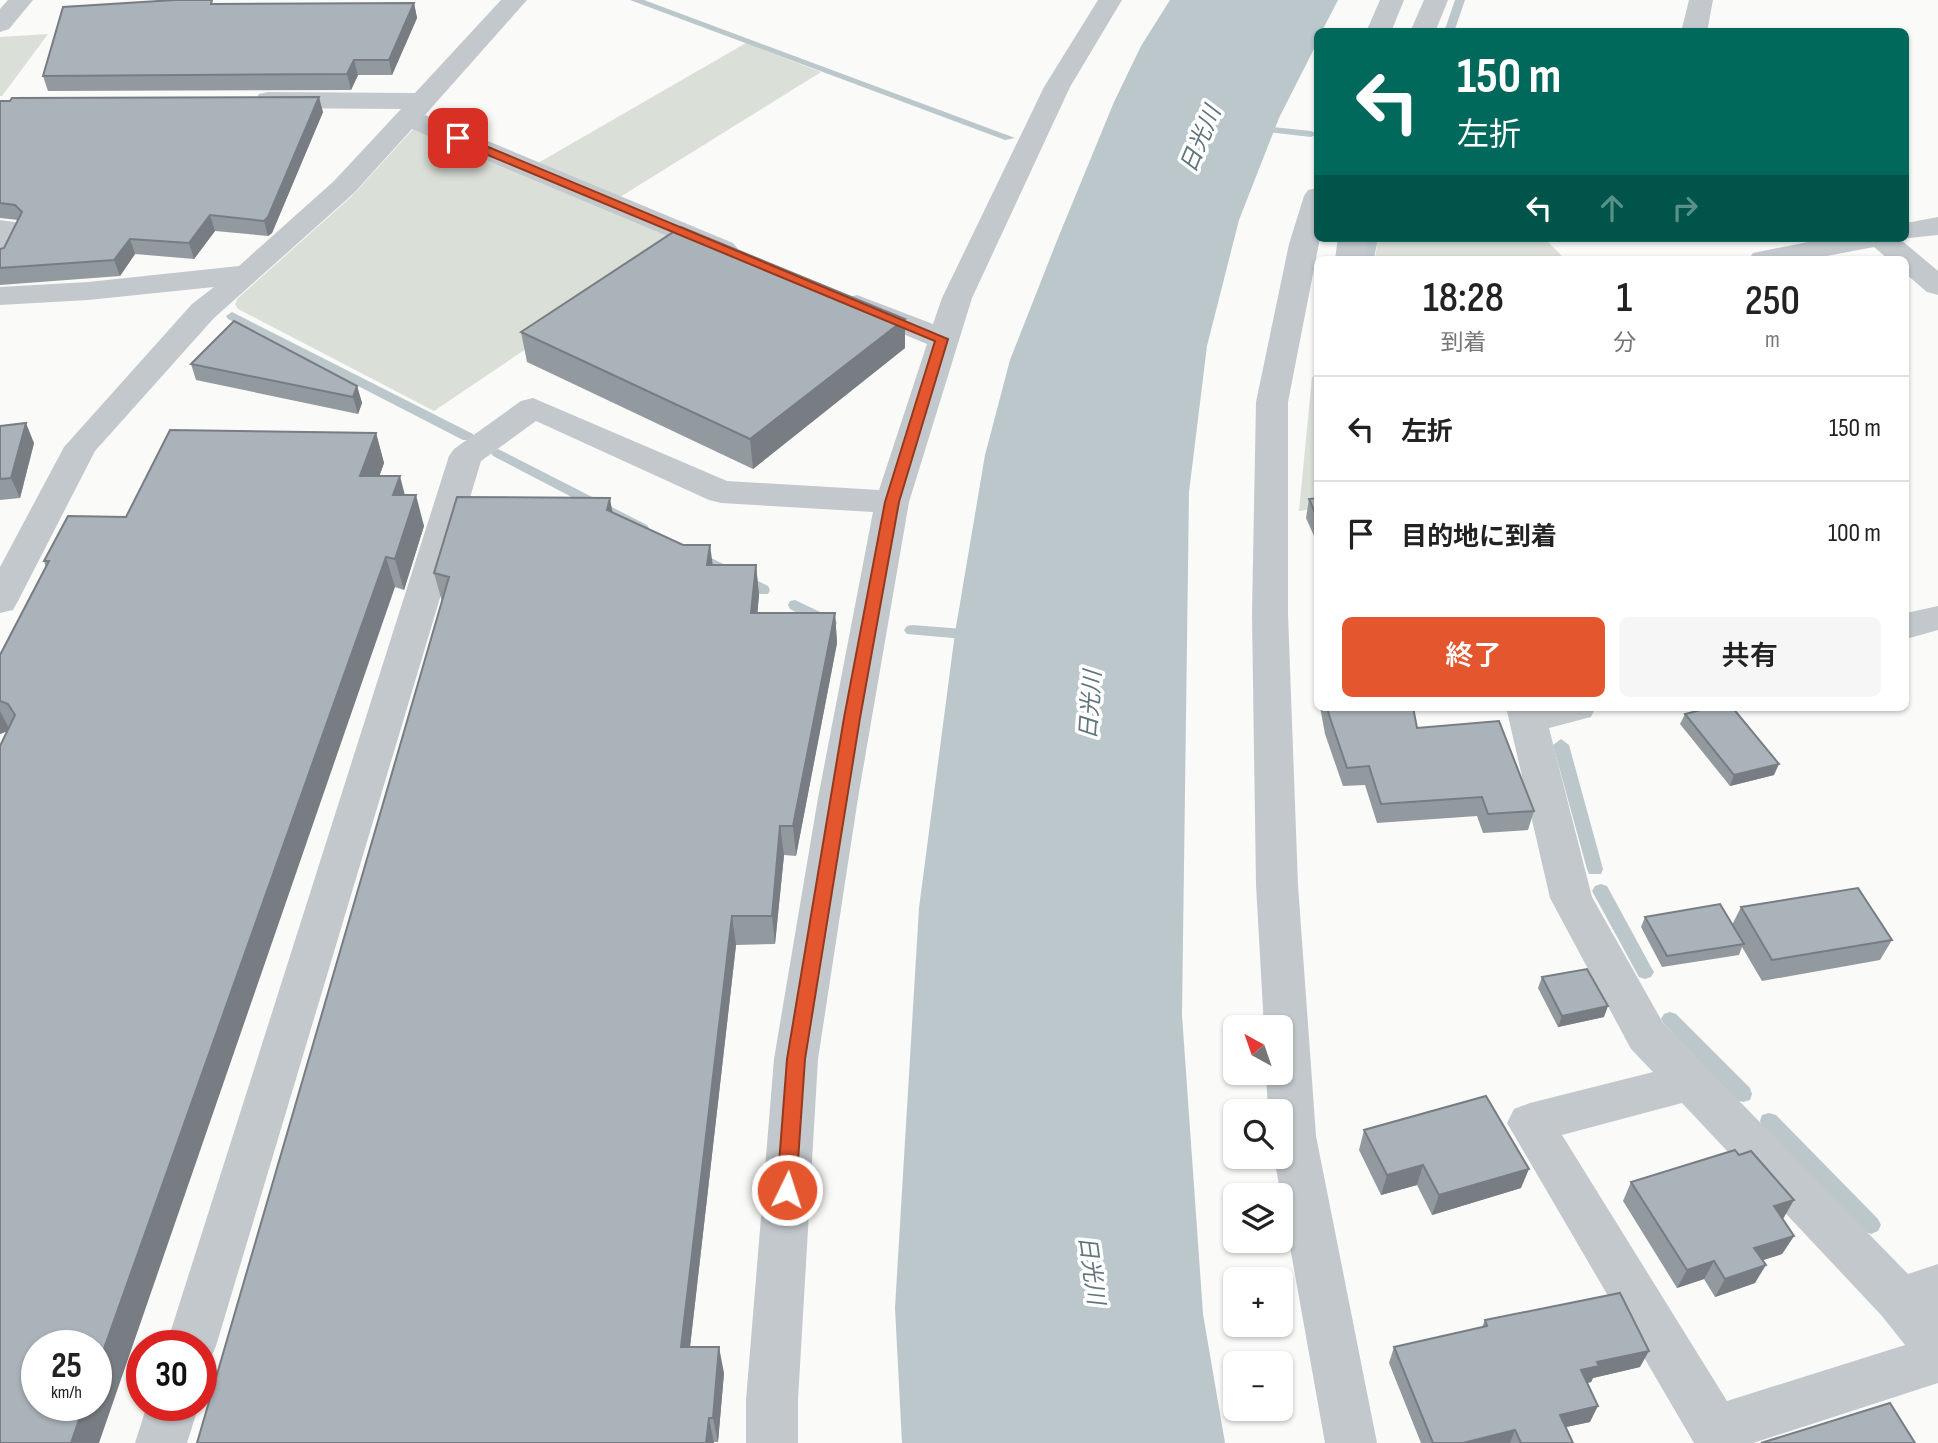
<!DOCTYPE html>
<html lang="ja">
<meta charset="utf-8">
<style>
:root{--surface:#fff;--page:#f6f6f6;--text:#222;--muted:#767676;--line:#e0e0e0;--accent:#e4572e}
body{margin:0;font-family:"Sofia Sans Condensed","Noto Sans JP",sans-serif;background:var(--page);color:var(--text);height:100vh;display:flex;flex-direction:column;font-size:26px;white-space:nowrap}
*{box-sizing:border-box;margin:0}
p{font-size:23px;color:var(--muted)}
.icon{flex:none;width:38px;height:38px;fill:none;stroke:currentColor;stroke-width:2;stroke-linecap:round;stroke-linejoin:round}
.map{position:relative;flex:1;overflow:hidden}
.sheet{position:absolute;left:1314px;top:256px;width:595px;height:455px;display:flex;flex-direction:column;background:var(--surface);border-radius:10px;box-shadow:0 2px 5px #0004}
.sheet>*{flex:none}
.top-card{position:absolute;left:1314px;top:28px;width:595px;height:214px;border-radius:10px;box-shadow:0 2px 5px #0004;background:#00695c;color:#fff;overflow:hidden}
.needle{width:46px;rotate:320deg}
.controls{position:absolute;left:1223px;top:1015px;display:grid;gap:14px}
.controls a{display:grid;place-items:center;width:70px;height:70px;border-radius:10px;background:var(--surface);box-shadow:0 2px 5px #0004;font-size:35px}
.speed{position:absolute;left:21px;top:1330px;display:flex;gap:14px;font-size:35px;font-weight:700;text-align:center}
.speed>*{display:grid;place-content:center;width:91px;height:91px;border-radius:50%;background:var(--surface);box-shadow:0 2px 5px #0004;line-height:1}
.speed small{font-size:18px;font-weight:400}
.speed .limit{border:10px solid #d22;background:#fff;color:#111}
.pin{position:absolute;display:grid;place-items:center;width:60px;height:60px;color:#fff;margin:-30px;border-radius:14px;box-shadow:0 4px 10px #0006}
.me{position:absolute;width:77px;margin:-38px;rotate:4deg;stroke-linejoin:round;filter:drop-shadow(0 0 5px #0008)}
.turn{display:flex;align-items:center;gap:24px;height:147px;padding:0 28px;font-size:32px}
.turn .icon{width:91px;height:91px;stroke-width:2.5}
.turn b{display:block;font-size:49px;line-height:60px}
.lanes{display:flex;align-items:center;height:66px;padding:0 28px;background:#0003;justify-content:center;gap:35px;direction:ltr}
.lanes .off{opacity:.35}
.eta{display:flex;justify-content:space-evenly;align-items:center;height:119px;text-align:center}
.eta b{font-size:42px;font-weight:600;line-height:49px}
.primary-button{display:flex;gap:14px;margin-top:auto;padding:14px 28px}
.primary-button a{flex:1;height:80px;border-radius:10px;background:var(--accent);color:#fff;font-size:28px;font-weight:600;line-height:80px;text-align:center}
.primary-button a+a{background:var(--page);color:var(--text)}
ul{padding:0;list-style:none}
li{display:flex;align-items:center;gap:21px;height:105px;padding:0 28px;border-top:2px solid var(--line)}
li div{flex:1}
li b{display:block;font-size:26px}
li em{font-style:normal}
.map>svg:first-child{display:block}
</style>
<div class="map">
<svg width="1938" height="1443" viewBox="0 0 1938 1443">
<rect width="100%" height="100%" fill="#fafaf8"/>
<g fill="#dadfd7">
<polygon points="48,34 2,96 0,96 0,37"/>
<polygon points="746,43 821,72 620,197 538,163"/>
<polygon points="415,127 683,235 680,245 434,411 238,309 235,304 238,298 352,196"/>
<polygon points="1378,238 1544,238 1565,259 1375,259"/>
<polygon points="1318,376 1318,508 1299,511 1312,377"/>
</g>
<polygon fill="#bbc7cb" points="1170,0 1338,0 1322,31 1318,32 1318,41 1279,118 1239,220 1207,346 1189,492 1182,1015 1203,1314 1225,1443 902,1443 895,1308 919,908 955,633 985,455 1010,360 1058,238 1114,102 1141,46"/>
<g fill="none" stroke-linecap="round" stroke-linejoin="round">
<g fill="#bbc7cb" fill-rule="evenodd">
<polygon points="630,0 644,0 1015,138 1005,140"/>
<polygon points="1455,0 1465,0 1454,32 1444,32"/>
<polygon points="1254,125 1311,131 1317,134 1311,137 1250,130 1250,126"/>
<polygon points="1366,238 1378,238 1374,259 1362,259"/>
<polygon points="232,312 473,434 475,437 473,440 463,440 228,319 226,316"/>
<polygon points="498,449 647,525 649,528 642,533 637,531 493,456 491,453"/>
<polygon points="693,549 768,586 770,590 768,594 758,594 688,557 686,554 688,551"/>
<polygon points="795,600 835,619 837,623 835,627 825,627 790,609 788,605 790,601"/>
<polygon points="912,625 976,630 984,635 976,640 907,634 904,630 907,626"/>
<polygon points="1561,739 1569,745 1603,869 1601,874 1589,874 1587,869 1553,745"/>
<polygon points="1601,884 1607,886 1651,967 1654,972 1651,977 1645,979 1639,977 1592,891 1595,886"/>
<polygon points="1670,1012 1676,1014 1750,1088 1752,1094 1750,1100 1743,1102 1736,1100 1664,1024 1661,1019 1664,1014"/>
<polygon points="1769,1113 1776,1115 1878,1219 1881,1225 1878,1231 1871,1234 1864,1231 1762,1127 1760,1121 1762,1115"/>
</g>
<g fill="#c3c8cc" fill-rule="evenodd">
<polygon points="8,0 33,0 9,29 0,32 0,9"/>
<polygon points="501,0 527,0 425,115 733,243 738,249 733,255 723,258 713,255 412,129 354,193 214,318 95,451 18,601 13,610 0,613 0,567 64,447 192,304 214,287 88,300 0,305 0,287 88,282 239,266 334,181 401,109 268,108 259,106 255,100 259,94 268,92 415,93"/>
<polygon points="1098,0 1122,0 1070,87 972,298 909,502 858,798 818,1059 798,1400 798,1443 746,1443 746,1400 774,1059 818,798 873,512 721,503 709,500 536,421 481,461 216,1346 209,1363 201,1366 201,1346 166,1346 449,456 454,449 521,401 533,398 727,481 879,490 927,344 846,310 842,304 846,298 857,295 933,324 942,298 1044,87"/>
<polygon points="1380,0 1404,0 1391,32 1366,32"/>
<polygon points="1424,0 1448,0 1435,32 1410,32"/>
<polygon points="1689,0 1713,0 1707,32 1681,32"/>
<polygon points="1318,188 1318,238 1320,238 1288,402 1288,614 1298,885 1316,1136 1377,1443 1325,1443 1274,1157 1281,1157 1281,1111 1268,1111 1266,1073 1281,1073 1281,1027 1264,1027 1256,885 1252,614 1256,402 1289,244 1304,196 1308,190"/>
<polygon points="1938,217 1938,235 1900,239 1938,271 1938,295 1927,292 1906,274 1906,259 1888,259 1874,247 1811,259 1749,259 1753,253 1828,238 1906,238 1906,223"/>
<polygon points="0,220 21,223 26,229 10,261 0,264"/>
<polygon points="1338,238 1368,238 1365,259 1335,259"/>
<polygon points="1938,606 1938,630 1906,639 1906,613"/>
<path d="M1506,707H1596L1591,717L1549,728L1592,897L1663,1023L1908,1274L1938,1264V1383L1753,1443H1694L1507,1123L1514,1109L1530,1103L1653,1072L1631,1049L1550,898ZM1682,1103L1882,1316L1905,1345L1727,1401L1562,1135Z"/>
<polygon points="147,1405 199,1405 187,1443 135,1443"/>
</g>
</g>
<g fill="#929a9f">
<polygon points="414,3 417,18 392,75 358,75 351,90 48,91 43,76 214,4"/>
<polygon points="0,101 323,112 272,233 268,236 215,231 194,259 135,254 120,276 0,285 0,249 4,248 18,220 0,218"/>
<polygon points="905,319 905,348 753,469 527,362 521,332"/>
<polygon points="191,364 357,386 362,403 358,414 196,380"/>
<polygon points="0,426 34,443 20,498 0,500"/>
<polygon points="376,433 384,463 379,476 405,495 424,526 404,590 395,587 0,734 0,655 46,567 44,561 126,517"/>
<polygon points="1318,498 1318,545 1306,518 1309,499"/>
<polygon points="612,513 713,565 756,565 759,595 757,613 835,613 837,643 796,856 784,855 775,944 736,945 690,1347 724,1373 718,1442 197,1443 442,602 434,573"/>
<polygon points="1318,663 1318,692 1315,678"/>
<polygon points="1320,707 1413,707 1417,728 1534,811 1528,830 1483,833 1477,816 1377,823 1365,785 1343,786 1325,734"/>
<polygon points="1685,714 1774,775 1730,786 1680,724"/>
<polygon points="1741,907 1892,940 1880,960 1762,981 1742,947 1739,955 1662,967 1641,927 1645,917 1732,925"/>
<polygon points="1542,977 1604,1017 1558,1027 1538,988"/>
<polygon points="1364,1130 1521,1188 1432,1215 1417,1185 1381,1195 1359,1150"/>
<polygon points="1631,1182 1783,1219 1794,1236 1782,1254 1763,1260 1755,1283 1715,1297 1704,1279 1677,1288 1623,1201"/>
<polygon points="1485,1320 1640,1367 1593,1378 1591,1382 1587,1383 1590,1422 1566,1427 1573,1443 1421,1443 1389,1363 1394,1347 1482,1327"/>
</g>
<g fill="#777d82">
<polygon points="414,3 417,18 392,75 389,60"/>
<polygon points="354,60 358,75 351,90 347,74"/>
<polygon points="319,97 323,112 272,233 268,236 264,221"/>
<polygon points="210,215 215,231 194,259 189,243"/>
<polygon points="130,239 135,254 120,276 114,260"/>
<polygon points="905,319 905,348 753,469 750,439"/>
<polygon points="357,386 362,403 358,414 353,397"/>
<polygon points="26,423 34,443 20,498 11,478"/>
<polygon points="376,433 384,463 369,506 360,476"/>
<polygon points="400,476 408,507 393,495"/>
<polygon points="416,495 424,526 404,590 395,559"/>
<polygon points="610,498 615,527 607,510"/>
<polygon points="710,545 714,574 707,565"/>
<polygon points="386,557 395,587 99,1443 71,1443 84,1405 96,1405 96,1371"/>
<polygon points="756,565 759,595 755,642 751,613"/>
<polygon points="835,613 837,643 796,856 793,826"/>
<polygon points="0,711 10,730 0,734"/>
<polygon points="1779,764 1774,775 1730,786 1734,775"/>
<polygon points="780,826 784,855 775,944 772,916"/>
<polygon points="732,916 736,945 687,1373 681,1347"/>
<polygon points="1608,1006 1604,1017 1558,1027 1562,1016"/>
<polygon points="1423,1165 1417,1185 1381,1195 1387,1175"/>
<polygon points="1529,1169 1521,1188 1432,1215 1439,1195"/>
<polygon points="1794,1200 1783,1219 1763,1225 1774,1206"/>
<polygon points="1794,1236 1782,1254 1744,1266 1754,1248"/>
<polygon points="1714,1261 1704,1279 1677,1288 1687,1270"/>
<polygon points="1766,1265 1755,1283 1715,1297 1725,1279"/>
<polygon points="719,1347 724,1373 718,1442 713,1418"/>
<polygon points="1649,1351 1640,1367 1593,1378 1591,1382 1573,1386 1581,1370 1597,1362"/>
<polygon points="1598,1406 1590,1422 1552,1430 1560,1415"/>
<polygon points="709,1418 714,1443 706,1443"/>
<polygon points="1515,1430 1510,1443 1463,1443"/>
</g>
<g fill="#aab3b9" stroke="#777d82" stroke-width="2">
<polygon points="174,0 212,0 211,4 414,3 389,60 354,60 347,74 43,76 63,7"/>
<polygon points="319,97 268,217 264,221 210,215 189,243 130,239 114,260 0,268 0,249 4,248 22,212 15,205 0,203 0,101 10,101 12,98"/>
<polygon points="681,227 905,319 750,439 521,332"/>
<polygon points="234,321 357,386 353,397 191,364"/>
<polygon points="26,423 11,478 0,479 0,426"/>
<polygon points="170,430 376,433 360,476 400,476 393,495 416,495 395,559 386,557 96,1371 96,1346 37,1346 37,1405 84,1405 71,1443 0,1443 0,746 15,715 8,704 0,701 0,655 49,561 44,561 68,516 126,517"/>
<polygon points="457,497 610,498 607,510 683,545 710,545 707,565 756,565 751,613 835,613 793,826 780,826 772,916 732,916 681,1347 719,1347 713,1418 709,1418 706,1443 197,1443 449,577 434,573"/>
<polygon points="1318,498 1318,519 1309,499"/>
<polygon points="1327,707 1413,707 1417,728 1499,721 1534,811 1488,814 1482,797 1381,804 1369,766 1347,768 1329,715"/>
<polygon points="1712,707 1732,707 1779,764 1734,775 1685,714"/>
<polygon points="1858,888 1892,940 1772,960 1741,907"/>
<polygon points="1720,904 1744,944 1667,956 1645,917"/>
<polygon points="1587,969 1608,1006 1562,1016 1542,977"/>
<polygon points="1486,1096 1529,1169 1439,1195 1423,1165 1387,1175 1364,1130"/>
<polygon points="1735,1150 1739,1155 1751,1151 1794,1200 1774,1206 1794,1236 1754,1248 1766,1265 1725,1279 1714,1261 1687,1270 1631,1182"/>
<polygon points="1620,1293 1649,1351 1597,1362 1599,1366 1581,1370 1598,1406 1560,1415 1573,1443 1521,1443 1515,1430 1463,1443 1433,1443 1394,1347 1487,1326 1485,1320"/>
<polygon points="1890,1403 1915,1443 1761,1443"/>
</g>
<polygon fill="#e4572e" stroke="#94391e" stroke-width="2" points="454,136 462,136 948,339 899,502 860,718 805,1059 796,1190 794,1196 787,1199 780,1196 777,1190 787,1059 844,718 885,502 935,341 454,141"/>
<g text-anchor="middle" stroke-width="7" stroke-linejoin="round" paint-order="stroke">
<g font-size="23" font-style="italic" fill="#60757c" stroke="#fff">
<text transform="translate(1200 139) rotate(-67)" y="8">日光川</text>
<text transform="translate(1090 705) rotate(-86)" y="8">日光川</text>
<text transform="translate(1092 1270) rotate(82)" y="8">日光川</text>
</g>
</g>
</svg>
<div class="controls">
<a><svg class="needle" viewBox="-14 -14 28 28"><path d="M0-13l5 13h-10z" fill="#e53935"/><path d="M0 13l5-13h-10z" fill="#767676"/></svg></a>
<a><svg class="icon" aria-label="search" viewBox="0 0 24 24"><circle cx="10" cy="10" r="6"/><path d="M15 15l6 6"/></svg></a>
<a><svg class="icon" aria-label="layers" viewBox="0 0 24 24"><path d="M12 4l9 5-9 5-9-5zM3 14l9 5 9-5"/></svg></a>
<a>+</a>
<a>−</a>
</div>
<div class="speed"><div>25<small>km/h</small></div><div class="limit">30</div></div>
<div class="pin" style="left:458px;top:138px;background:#d93025"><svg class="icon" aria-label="arrive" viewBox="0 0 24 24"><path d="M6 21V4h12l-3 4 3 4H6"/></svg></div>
<svg class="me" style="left:787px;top:1190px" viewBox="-20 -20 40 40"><circle r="17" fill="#e4572e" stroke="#fff" stroke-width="3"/><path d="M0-11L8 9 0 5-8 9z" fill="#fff"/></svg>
<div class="top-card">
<div class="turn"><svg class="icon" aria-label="left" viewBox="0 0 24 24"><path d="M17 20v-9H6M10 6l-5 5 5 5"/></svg><div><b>150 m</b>左折</div></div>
<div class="lanes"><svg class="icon" aria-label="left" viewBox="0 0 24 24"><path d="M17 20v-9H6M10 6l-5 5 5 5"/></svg><svg class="icon off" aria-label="ahead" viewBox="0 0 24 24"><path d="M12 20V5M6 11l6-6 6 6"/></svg><svg class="icon off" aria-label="right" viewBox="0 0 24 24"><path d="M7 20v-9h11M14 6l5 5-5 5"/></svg></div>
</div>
<section class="sheet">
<div class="eta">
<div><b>18:28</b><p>到着</p></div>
<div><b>1</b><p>分</p></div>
<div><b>250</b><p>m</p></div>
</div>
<ul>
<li><svg class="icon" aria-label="left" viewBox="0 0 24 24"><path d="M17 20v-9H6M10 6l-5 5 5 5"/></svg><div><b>左折</b></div><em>150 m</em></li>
<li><svg class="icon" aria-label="arrive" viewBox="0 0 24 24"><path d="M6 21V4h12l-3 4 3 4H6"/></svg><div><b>目的地に到着</b></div><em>100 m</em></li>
</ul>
<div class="primary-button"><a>終了</a><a>共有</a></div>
</section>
</div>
